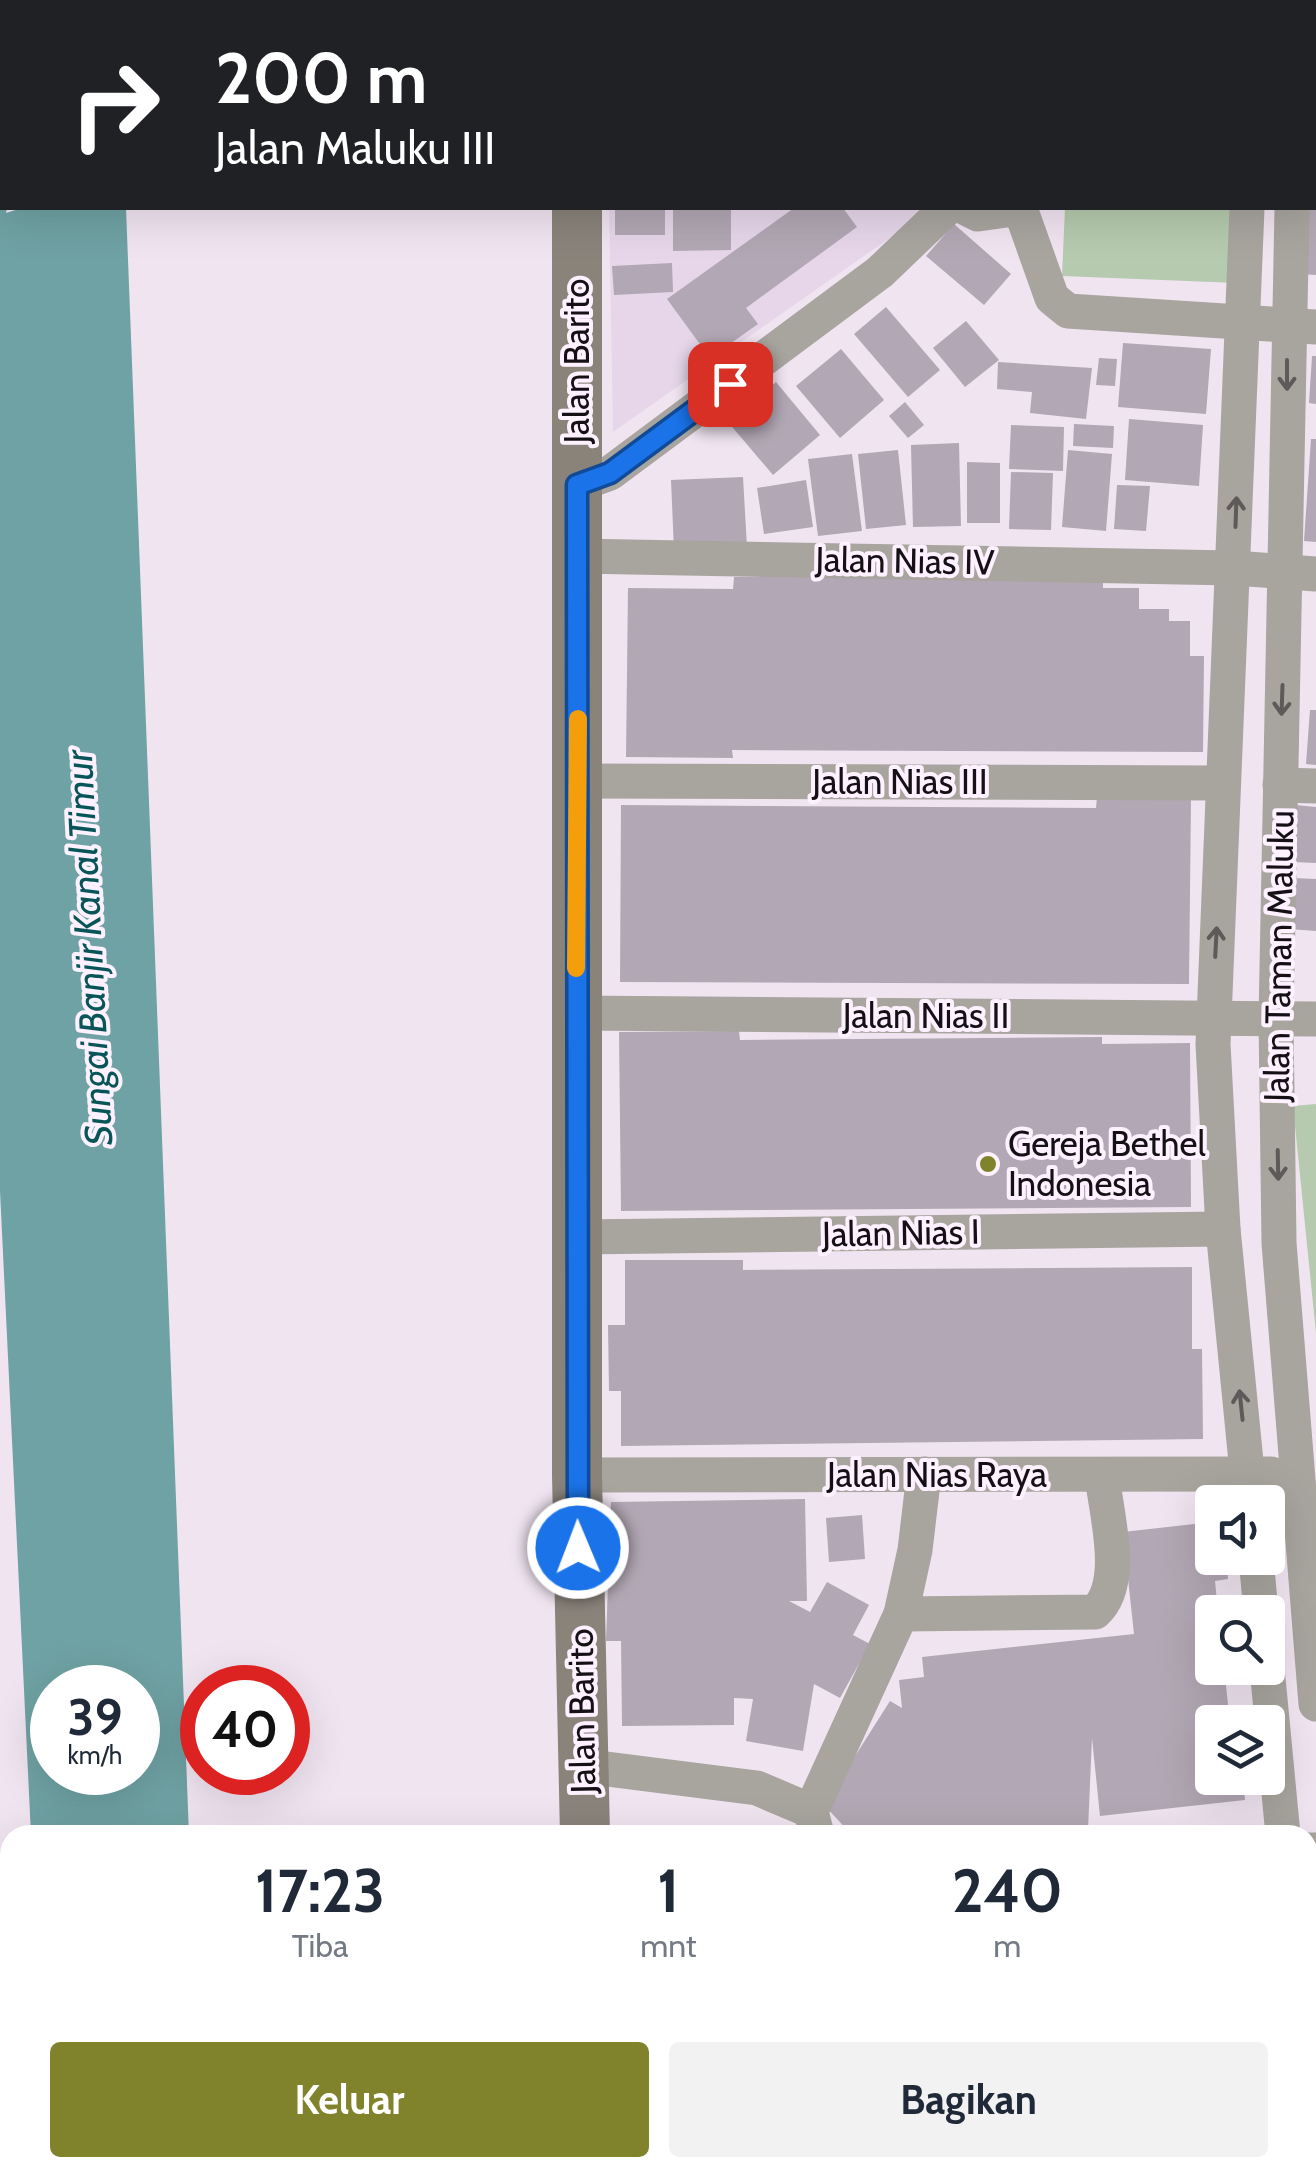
<!DOCTYPE html>
<html lang="id">
<style>
:root{--surface:#fff;--page:#f2f2f3;--text:#1f2937;--muted:#747a83;--accent:#81822c}
body{margin:0;font-family:Cabin,sans-serif;background:var(--page);color:var(--text);height:100vh;display:flex;flex-direction:column;font-size:38px;white-space:nowrap}
*{box-sizing:border-box;margin:0}
p{font-size:32px;color:var(--muted)}
.icon{flex:none;width:55px;height:55px;fill:none;stroke:currentColor;stroke-width:2;stroke-linecap:round;stroke-linejoin:round}
.map{position:relative;flex:1;overflow:hidden}
.details{position:absolute;left:0px;top:1825px;width:1318px;height:352px;display:flex;flex-direction:column;background:var(--surface);border-radius:30px 30px 0 0;box-shadow:0 10px 40px #0002}
.details>*{flex:none}
.banner{position:absolute;left:0px;top:0px;width:1318px;height:210px;box-shadow:0 10px 40px #0002;background:#202124;color:#fff;overflow:hidden}
.tools{position:absolute;left:1195px;top:1485px;display:grid;gap:20px}
.tools a{display:grid;place-items:center;width:90px;height:90px;border-radius:10px;background:var(--surface);box-shadow:0 10px 40px #0002;font-size:50px}
.speed{position:absolute;left:30px;top:1665px;display:flex;gap:20px;font-size:50px;font-weight:700;text-align:center}
.speed>*{display:grid;place-content:center;width:130px;height:130px;border-radius:50%;background:var(--surface);box-shadow:0 10px 40px #0002;line-height:1}
.speed small{font-size:25px;font-weight:400}
.speed .limit{border:15px solid #d22;background:#fff;color:#111}
.pin{position:absolute;display:grid;place-items:center;width:85px;height:85px;color:#fff;margin:-42px;border-radius:20px;box-shadow:0 5px 15px #0006}
.me{position:absolute;width:110px;margin:-55px;rotate:359deg;stroke-linejoin:round;filter:drop-shadow(0 0 8px #0008)}
.turn{display:flex;align-items:center;gap:35px;height:210px;padding:0 50px;font-size:45px}
.turn .icon{width:130px;height:130px;stroke-width:2.5}
.turn b{display:block;font-size:70px;line-height:85px}
.eta{display:flex;justify-content:space-evenly;align-items:center;height:170px;text-align:center}
.eta b{font-size:60px;font-weight:700;line-height:70px}
.button{display:flex;gap:20px;margin-top:auto;padding:20px 50px}
.button a{flex:1;height:115px;border-radius:10px;background:var(--accent);color:#fff;font-size:40px;font-weight:700;line-height:115px;text-align:center}
.button a+a{background:var(--page);color:var(--text)}
.map>svg:first-child{display:block}
</style>
<div class="map">
<svg width="1316" height="2176" viewBox="0 0 1316 2176">
<rect width="100%" height="100%" fill="#f0e4f1"/>
<polygon fill="#e7d6ea" points="609,208 920,208 921,216 613,432"/>
<g fill="#b5caae">
<polygon points="1065,208 1240,208 1237,283 1062,276"/>
<polygon points="1316,1104 1316,1333 1293,1106"/>
</g>
<g fill="#6fa2a4" fill-rule="evenodd">
<path d="M0,0H118L2,2V208H7L6,213L22,208L31,228L26,246L48,302L54,293L50,208H126L189,1835H31L0,1191ZM52,1688H138V1772H52Z"/>
<rect x="47" y="2168" width="155" height="8"/>
</g>
<g fill="none" stroke-linecap="round" stroke-linejoin="round">
<polyline stroke="#6fa2a4" stroke-width="62" points="50,208 57,335"/>
</g>
<g fill="#b2a7b4">
<rect x="615" y="208" width="50" height="27"/>
<polygon points="673,208 731,208 731,250 673,251"/>
<polygon points="794,208 843,208 857,227 746,308 758,324 710,358 667,299"/>
<polygon points="1304,208 1316,208 1316,275 1300,274"/>
<polygon points="954,224 1011,274 984,305 926,256"/>
<polygon points="672,263 673,292 614,295 612,266"/>
<polygon points="886,307 940,370 908,397 854,334"/>
<polygon points="966,321 999,360 965,387 933,348"/>
<polygon points="1123,343 1211,349 1206,414 1118,407"/>
<polygon points="841,349 884,400 840,438 796,386"/>
<polygon points="1312,356 1316,356 1316,404 1309,403"/>
<polygon points="1099,358 1117,359 1115,386 1096,385"/>
<polygon points="998,362 1092,368 1086,419 1030,413 1032,392 997,389"/>
<polygon points="776,382 820,435 773,475 728,422"/>
<polygon points="905,402 924,425 908,438 889,416"/>
<polygon points="1129,419 1203,425 1199,486 1125,480"/>
<polygon points="1074,424 1114,426 1113,448 1073,446"/>
<polygon points="1011,425 1064,427 1063,471 1009,469"/>
<polygon points="1311,439 1316,439 1316,542 1304,541"/>
<polygon points="959,443 961,526 913,527 911,445"/>
<polygon points="898,450 906,525 866,529 858,454"/>
<polygon points="1068,450 1112,454 1106,531 1062,527"/>
<polygon points="852,454 862,531 818,536 808,459"/>
<polygon points="967,462 1000,463 1000,523 967,523"/>
<polygon points="1011,472 1053,473 1051,530 1009,529"/>
<polygon points="743,477 747,547 674,550 671,480"/>
<polygon points="806,480 813,527 764,534 757,488"/>
<polygon points="1117,485 1150,486 1146,531 1114,529"/>
<polygon points="734,577 1103,578 1103,588 1139,588 1139,609 1169,609 1169,621 1190,621 1190,656 1204,656 1203,752 732,750 733,758 626,757 628,588 733,589"/>
<polygon points="1310,710 1316,710 1316,765 1306,764"/>
<polygon points="1097,797 1191,798 1189,984 620,982 621,805 1096,808"/>
<polygon points="1295,805 1316,807 1316,863 1292,862"/>
<polygon points="1293,878 1316,879 1316,931 1289,929"/>
<polygon points="739,1031 740,1040 1102,1037 1102,1044 1190,1043 1191,1207 621,1211 619,1032"/>
<polygon points="625,1260 743,1260 743,1270 1192,1267 1192,1349 1202,1349 1203,1439 621,1446 621,1391 609,1391 608,1325 625,1325"/>
<polygon points="805,1499 807,1601 789,1601 810,1612 827,1582 869,1605 853,1635 870,1644 840,1698 814,1684 803,1751 746,1741 753,1699 734,1698 734,1725 622,1726 621,1641 606,1641 611,1502"/>
<polygon points="862,1515 865,1559 829,1562 826,1518"/>
<polygon points="1212,1522 1212,1558 1226,1558 1228,1579 1215,1581 1218,1612 1212,1612 1212,1668 1224,1668 1230,1722 1212,1722 1212,1778 1243,1778 1245,1800 1100,1816 1092,1738 1088,1830 938,1826 937,1835 852,1835 824,1805 890,1701 902,1708 899,1680 924,1677 922,1657 1134,1634 1123,1532"/>
<polygon points="1316,1894 1316,1968 1308,1969 1308,1895"/>
<polygon points="1316,2117 1316,2176 954,2176 951,2168 1308,2168 1308,2118"/>
<rect x="666" y="2168" width="206" height="8"/>
</g>
<g fill="none" stroke-linecap="round" stroke-linejoin="round">
<g stroke="#a8a49e" stroke-width="35">
<polyline points="787,0 790,2"/>
<polyline points="1257,2 1258,0"/>
<polyline points="1300,2 1300,0"/>
<polyline points="1315,37 1316,37"/>
<polyline points="966,208 978,214 1020,208 1052,298 1068,311 1316,327"/>
<polyline points="1247,208 1213,1044 1223,1229 1250,1502"/>
<polyline points="1292,208 1276,1019 1279,1243 1316,1704"/>
<polyline points="577,485 610,473 880,272 947,208"/>
<polyline points="577,556 1234,568 1316,574"/>
<polyline points="578,781 1223,783"/>
<polyline points="1280,785 1316,786"/>
<polyline points="576,1013 1316,1019"/>
<polyline points="578,1237 1223,1229"/>
<polyline points="577,1475 1271,1474"/>
<polyline points="1256,1558 1261,1612"/>
<path d="M901,1614L1095,1612C1127,1584 1106,1514 1102,1475"/>
<polyline points="1267,1668 1283,1835"/>
<polyline points="583,1766 757,1788 811,1811"/>
<polyline points="817,1835 811,1811 901,1614 915,1550 924,1474"/>
<polyline points="1308,1850 1316,1850"/>
<polyline points="1308,2086 1316,2086"/>
<polyline points="924,2168 924,2176"/>
</g>
<g stroke="#89837a" stroke-width="50">
<polyline points="577,2 577,0"/>
<polyline points="577,208 577,1475 585,1835"/>
<polyline points="596,2168 596,2176"/>
</g>
</g>
<defs><path id="oneway-shaft" d="M-6 0H5M1.5-3L5.5 0L1.5 3" fill="none" stroke-width="1.6" stroke-linecap="round" stroke-linejoin="round" transform="scale(2.5)"/></defs>
<g stroke="#5e5a5a">
<use href="#oneway-shaft" transform="translate(1287 375) rotate(90)"/>
<use href="#oneway-shaft" transform="translate(1236 512) rotate(-88)"/>
<use href="#oneway-shaft" transform="translate(1282 700) rotate(92)"/>
<use href="#oneway-shaft" transform="translate(1216 942) rotate(-87)"/>
<use href="#oneway-shaft" transform="translate(1278 1165) rotate(89)"/>
<use href="#oneway-shaft" transform="translate(1241 1405) rotate(-96)"/>
</g>
<g fill="none" stroke-linecap="round" stroke-linejoin="round">
<defs>
<polyline id="route" points="578,1548 577,485 610,473 730,384"/>
</defs>
<use href="#route" stroke="#114b97" stroke-width="25"/>
<use href="#route" stroke="#1a73e8" stroke-width="18"/>
<polyline stroke="#f59e0b" stroke-width="18" points="576,968 578,719"/>
</g>
<circle fill="#81822c" stroke="#fdf1ff" stroke-width="4" cx="988" cy="1164" r="10"/>
<g text-anchor="middle" stroke-width="8" stroke-linejoin="round" paint-order="stroke">
<g font-size="35" fill="#141015" stroke="#fdf1ff">
<text transform="translate(577 361) rotate(-90)" y="12">Jalan Barito</text>
<text transform="translate(905 561) rotate(1)" y="12">Jalan Nias IV</text>
<text x="900" y="794">Jalan Nias III</text>
<text transform="translate(1279 956) rotate(-89)" y="12">Jalan Taman Maluku</text>
<text x="926" y="1028">Jalan Nias II</text>
<text transform="translate(901 1233) rotate(-1)" y="12">Jalan Nias I</text>
<text x="937" y="1487">Jalan Nias Raya</text>
<text transform="translate(582 1711) rotate(-91)" y="12">Jalan Barito</text>
</g>
<g font-size="35" fill="#141015" stroke="#fdf1ff" text-anchor="start">
<text x="1008" y="1156">Gereja Bethel<tspan x="1008" dy="40">Indonesia</tspan></text>
</g>
<g font-size="38" font-style="italic" fill="#075558" stroke="#fdf1ff">
<text transform="translate(89 948) rotate(-93)" y="13">Sungai Banjir Kanal Timur</text>
</g>
</g>
</svg>
<div class="tools">
<a><svg class="icon" aria-label="sound" viewBox="0 0 24 24"><path d="M4 9h4l5-4v14l-5-4H4zM17 9q2 3 0 6"/></svg></a>
<a><svg class="icon" aria-label="search" viewBox="0 0 24 24"><circle cx="10" cy="10" r="6"/><path d="M15 15l6 6"/></svg></a>
<a><svg class="icon" aria-label="layers" viewBox="0 0 24 24"><path d="M12 4l9 5-9 5-9-5zM3 14l9 5 9-5"/></svg></a>
</div>
<div class="speed"><div>39<small>km/h</small></div><div class="limit">40</div></div>
<div class="pin" style="left:730px;top:384px;background:#d93025"><svg class="icon" aria-label="arrive" viewBox="0 0 24 24"><path d="M6 21V4h12l-3 4 3 4H6"/></svg></div>
<svg class="me" style="left:578px;top:1548px" viewBox="-20 -20 40 40"><circle r="17" fill="#1a73e8" stroke="#fff" stroke-width="3"/><path d="M0-11L8 9 0 5-8 9z" fill="#fff"/></svg>
<div class="banner">
<div class="turn"><svg class="icon" aria-label="right" viewBox="0 0 24 24"><path d="M7 20v-9h11M14 6l5 5-5 5"/></svg><div><b>200 m</b>Jalan Maluku III</div></div>
</div>
<section class="details">
<div class="eta">
<div><b>17:23</b><p>Tiba</p></div>
<div><b>1</b><p>mnt</p></div>
<div><b>240</b><p>m</p></div>
</div>
<div class="button"><a>Keluar</a><a>Bagikan</a></div>
</section>
</div>
